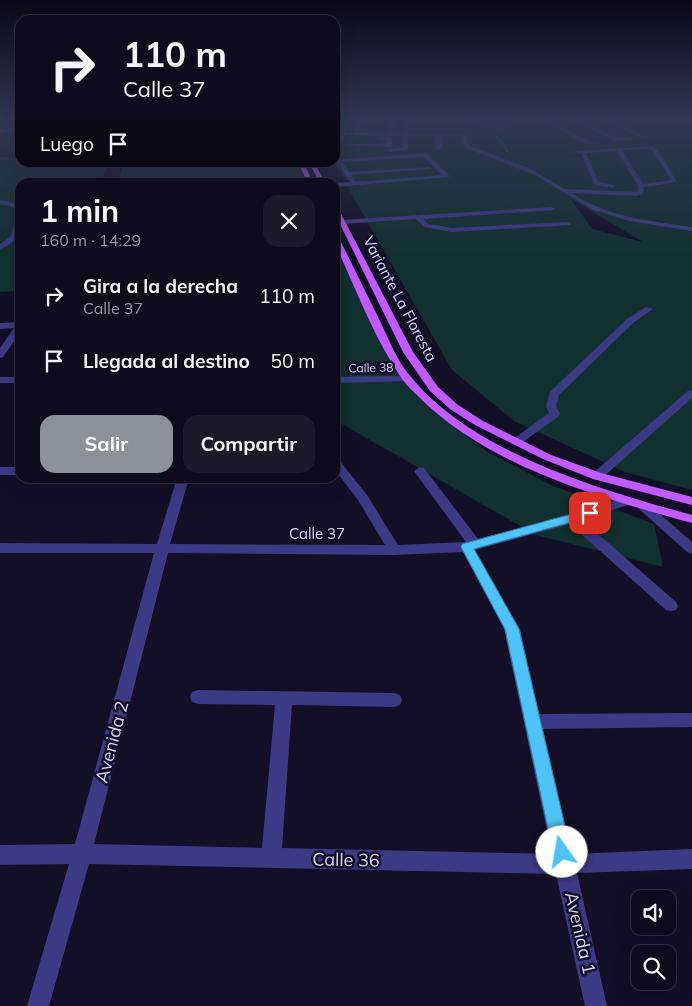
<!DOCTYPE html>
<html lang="es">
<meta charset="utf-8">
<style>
:root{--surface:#0e0b1c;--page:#1c1929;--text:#f1f3f6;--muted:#9b9ba3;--line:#2e2b3b;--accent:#8c9099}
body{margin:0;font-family:Mulish,sans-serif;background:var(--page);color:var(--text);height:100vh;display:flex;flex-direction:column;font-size:19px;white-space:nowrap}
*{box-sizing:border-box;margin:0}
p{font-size:16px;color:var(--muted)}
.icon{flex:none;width:28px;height:28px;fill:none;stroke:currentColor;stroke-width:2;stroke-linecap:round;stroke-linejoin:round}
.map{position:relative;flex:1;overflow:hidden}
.drawer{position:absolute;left:15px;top:178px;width:325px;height:305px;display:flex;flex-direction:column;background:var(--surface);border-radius:15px;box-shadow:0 5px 20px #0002,0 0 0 1px var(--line)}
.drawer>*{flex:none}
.top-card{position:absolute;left:15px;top:15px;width:325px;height:152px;border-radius:15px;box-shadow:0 5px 20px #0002,0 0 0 1px var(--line);background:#0e0b1c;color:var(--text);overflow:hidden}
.buttons{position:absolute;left:631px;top:890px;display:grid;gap:10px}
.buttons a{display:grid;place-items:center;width:45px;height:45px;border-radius:10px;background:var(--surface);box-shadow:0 5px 20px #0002,0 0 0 1px var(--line);font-size:25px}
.pin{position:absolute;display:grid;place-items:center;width:42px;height:42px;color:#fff;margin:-21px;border-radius:10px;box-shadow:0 2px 8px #0006}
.me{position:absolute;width:55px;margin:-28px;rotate:347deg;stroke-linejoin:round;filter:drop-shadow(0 0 4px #0008)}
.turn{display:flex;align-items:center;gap:18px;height:105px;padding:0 25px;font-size:22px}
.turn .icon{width:65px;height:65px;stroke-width:2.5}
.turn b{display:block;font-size:35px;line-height:42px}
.then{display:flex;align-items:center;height:48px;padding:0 25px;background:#0003;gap:10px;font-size:19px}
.round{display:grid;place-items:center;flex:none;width:52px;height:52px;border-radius:15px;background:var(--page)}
.head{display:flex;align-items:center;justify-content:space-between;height:85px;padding:0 25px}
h1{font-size:30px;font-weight:700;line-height:38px}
.cta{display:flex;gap:10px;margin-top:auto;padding:10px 25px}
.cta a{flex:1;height:58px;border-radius:15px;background:var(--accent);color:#fff;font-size:20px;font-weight:700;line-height:58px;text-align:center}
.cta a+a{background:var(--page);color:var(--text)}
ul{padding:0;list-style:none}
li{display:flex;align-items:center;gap:15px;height:65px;padding:0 25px}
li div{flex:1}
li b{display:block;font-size:19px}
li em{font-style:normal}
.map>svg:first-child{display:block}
</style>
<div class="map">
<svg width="692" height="1006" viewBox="0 0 692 1006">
<rect width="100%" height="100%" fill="#130f26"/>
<g fill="#12302f" fill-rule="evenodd">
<rect x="0" y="118" width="20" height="34"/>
<path d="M335,118H692V490L625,472L514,421L452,370L347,186L359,179L346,180L334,163ZM571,199L643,242L592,229Z"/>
<polygon points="0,157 20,157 20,162 110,163 100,182 20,182 20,291 0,292"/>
<polygon points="125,163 297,163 307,182 117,182"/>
<polygon points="335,243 402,376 437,413 488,452 551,485 654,524 663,567 536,535 335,420"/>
</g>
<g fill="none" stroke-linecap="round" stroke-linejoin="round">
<polyline stroke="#2fb8b0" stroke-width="1" stroke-dasharray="1 1" stroke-linecap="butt" points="496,137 505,146 507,152"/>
<g fill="#3d3a85" fill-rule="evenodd">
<path d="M344,118H348L345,133H354L357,118H361L358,133H389L390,118H394L393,133H403V118H407L408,133L465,134L467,136L468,144L470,146L529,168L565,189L638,192V186L617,151L586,153L599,183L615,185L613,188L595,185L581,153L566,152L653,146L658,150L677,182L644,187L643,194L636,196L571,193C607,217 650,221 692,227V231L630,221L593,210L535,175L466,148L462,144V136H440L442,148L439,150L436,148L435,136H408V149L390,152L388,149L403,147V136L344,135L342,142H338ZM650,149L653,151L671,180L643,184L622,150Z"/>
<path d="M462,118L493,126H507L510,122L505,118H509L514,122V125C500,135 477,124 462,120Z"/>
<polygon points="538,118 543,118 588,141 604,143 585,144"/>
<polygon points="569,118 574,118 618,138 636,139 615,141"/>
<polygon points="601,118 606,118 648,138 644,139"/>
<polygon points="20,129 20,131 0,132 0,130"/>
<polygon points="379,137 392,138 393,145 390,147 336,145 387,143 387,140 377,139"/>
<path d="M425,153L449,175V177L335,187V183L350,182L336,160ZM424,157L442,175L356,182L351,175L432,169L429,167L349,172L342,162Z"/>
<polygon points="0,200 20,204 20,208 0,204"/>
<polygon points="552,207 555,209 554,210 423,219 428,224 452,228 568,222 571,224 570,225 452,232 424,227 416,219 342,224 339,222 342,220"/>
<path d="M20,208C20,227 21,242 0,249V244L11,236L17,210Z"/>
<polygon points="646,307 653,309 633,323 559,395 556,406 560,414 559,416 520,444 512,444 510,442 512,440 549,413 546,406 550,392 627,319"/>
<polygon points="20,322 20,333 3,357 0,358 0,348 14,328 0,329 0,323"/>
<polygon points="407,376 411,377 411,381 335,383 335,377"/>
<rect x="0" y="377" width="20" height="6"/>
<polygon points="692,390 692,398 601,479 593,479 591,476 593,473 688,391"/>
<path d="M335,459L339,460L367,495L398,545L466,542L414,471L420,467L424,468L478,539L568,516L623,498H631L633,501L631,504L582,520L676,602L678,606L676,610L671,611L666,610L570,524L475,550L520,629L539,714L692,713V727L543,729L572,854L692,849V869L577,873L607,1006H585L556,874L89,864L49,1006H27L69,864L0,865V845L75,844L154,553H0V543L157,544L177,478H189L170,544L385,545L358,500L335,470ZM463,552L504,629L552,854L282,848L292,705L394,707L400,705L402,700L400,695L394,693L198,690L192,692L190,697L192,702L198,704L275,705L262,848L94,844L168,553L394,555Z"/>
<rect x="0" y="467" width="20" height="8"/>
<polygon points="642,501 646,502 692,542 692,554 687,552 638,508 636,505"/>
</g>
<g fill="#c25bff" fill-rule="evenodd">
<polygon points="298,162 303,162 313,182 307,182"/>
<polygon points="309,162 314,162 325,182 319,182"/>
<polygon points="335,206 338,208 413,352 438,387 458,405 483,421 551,455 601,473 692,497 692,505 593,479 543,459 475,425 450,409 430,391 403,352 335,214"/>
<path d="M335,234L338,236C352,264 366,293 380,321C389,340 397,361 411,377C473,453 601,490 692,515V523C601,498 488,466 420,398C414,392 407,386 402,379C374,338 356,289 335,244Z"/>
</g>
</g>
<linearGradient id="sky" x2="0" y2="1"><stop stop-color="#0a0815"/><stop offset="0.46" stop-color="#333752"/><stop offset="1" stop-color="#333752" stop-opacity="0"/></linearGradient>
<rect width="692" height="259" fill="url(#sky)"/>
<polygon fill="#4fc3f7" stroke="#337fa1" points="590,509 596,513 594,516 474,549 519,629 571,852 568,858 562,860 556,858 553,852 505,629 461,547 462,544"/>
<g text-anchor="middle" stroke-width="5" stroke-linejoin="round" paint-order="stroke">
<g font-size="12" fill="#d9d4ff" stroke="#130f26">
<text transform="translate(371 368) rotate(-1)" y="4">Calle 38</text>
</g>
<g font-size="15" fill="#d9d4ff" stroke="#130f26">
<text transform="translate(400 299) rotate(62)" y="5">Variante La Floresta</text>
<text x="317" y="539">Calle 37</text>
</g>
<g font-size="18" fill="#d9d4ff" stroke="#130f26">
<text transform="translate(112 742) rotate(-75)" y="6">Avenida 2</text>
<text transform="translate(346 860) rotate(1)" y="6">Calle 36</text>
<text transform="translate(580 933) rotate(77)" y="6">Avenida 1</text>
</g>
</g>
</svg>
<div class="buttons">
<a><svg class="icon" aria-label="sound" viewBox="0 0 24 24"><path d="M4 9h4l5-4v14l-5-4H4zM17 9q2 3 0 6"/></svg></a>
<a><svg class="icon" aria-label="search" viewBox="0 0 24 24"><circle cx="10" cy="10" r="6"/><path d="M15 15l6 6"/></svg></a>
</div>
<div class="pin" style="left:590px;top:513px;background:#d93025"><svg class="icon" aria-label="arrive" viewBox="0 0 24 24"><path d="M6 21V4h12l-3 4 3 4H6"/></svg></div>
<svg class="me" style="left:562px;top:852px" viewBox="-20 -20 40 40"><circle r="19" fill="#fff"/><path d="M0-13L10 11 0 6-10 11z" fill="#4fc3f7"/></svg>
<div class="top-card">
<div class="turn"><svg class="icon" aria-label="right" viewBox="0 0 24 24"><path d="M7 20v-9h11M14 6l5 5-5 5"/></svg><div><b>110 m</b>Calle 37</div></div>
<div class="then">Luego<svg class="icon" aria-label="arrive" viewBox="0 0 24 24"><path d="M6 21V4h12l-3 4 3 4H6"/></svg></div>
</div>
<section class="drawer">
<div class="head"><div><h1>1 min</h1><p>160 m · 14:29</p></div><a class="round"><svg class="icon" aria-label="close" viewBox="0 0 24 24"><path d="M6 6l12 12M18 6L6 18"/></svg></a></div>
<ul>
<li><svg class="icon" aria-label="right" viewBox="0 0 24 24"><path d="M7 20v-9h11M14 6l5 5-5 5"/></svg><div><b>Gira a la derecha</b><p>Calle 37</p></div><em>110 m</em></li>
<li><svg class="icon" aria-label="arrive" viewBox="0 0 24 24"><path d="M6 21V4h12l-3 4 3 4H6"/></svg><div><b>Llegada al destino</b></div><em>50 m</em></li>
</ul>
<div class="cta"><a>Salir</a><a>Compartir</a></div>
</section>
</div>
